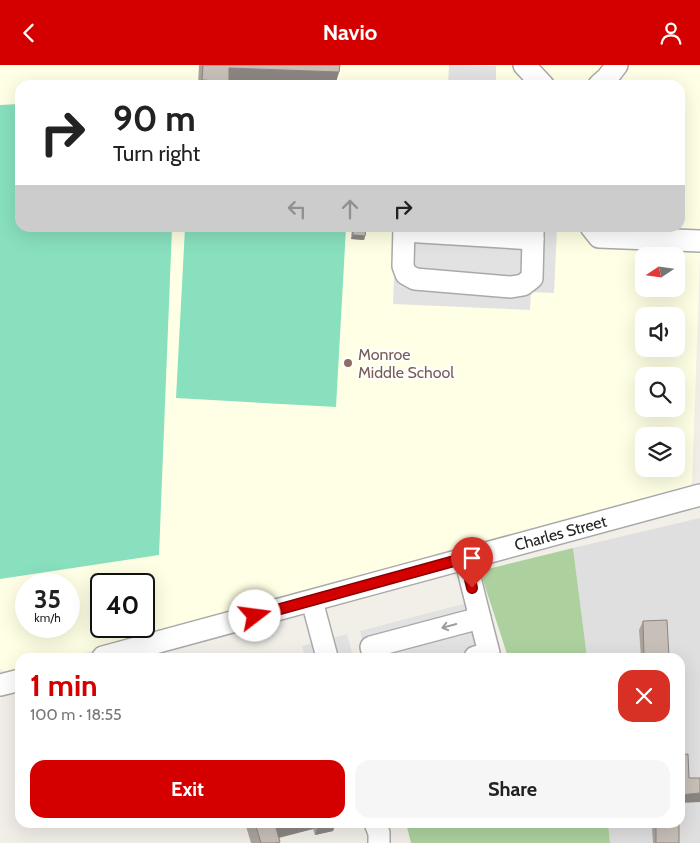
<!DOCTYPE html>
<meta charset="utf-8">
<style>
:root{--surface:#fff;--page:#f6f6f6;--text:#222;--muted:#767676;--accent:#d40000}
body{margin:0;font-family:Cabin,sans-serif;background:var(--page);color:var(--text);height:100vh;display:flex;flex-direction:column;font-size:19px;white-space:nowrap}
*{box-sizing:border-box;margin:0}
p{font-size:16px;color:var(--muted)}
.icon{flex:none;width:28px;height:28px;fill:none;stroke:currentColor;stroke-width:2;stroke-linecap:round;stroke-linejoin:round}
.map{position:relative;flex:1;overflow:hidden}
.sheet{position:absolute;left:15px;top:588px;width:670px;height:175px;display:flex;flex-direction:column;background:var(--surface);border-radius:15px;box-shadow:0 5px 20px #0002}
.sheet>*{flex:none}
.hud{position:absolute;left:15px;top:15px;width:670px;height:152px;border-radius:15px;box-shadow:0 5px 20px #0002;background:#fff;color:var(--text);overflow:hidden}
.needle{width:32px;rotate:257deg}
.controls{position:absolute;left:635px;top:182px;display:grid;gap:10px}
.controls a{display:grid;place-items:center;width:50px;height:50px;border-radius:10px;background:var(--surface);box-shadow:0 5px 20px #0002;font-size:25px}
.speed{position:absolute;left:15px;top:508px;display:flex;gap:10px;font-size:25px;font-weight:700;text-align:center}
.speed>*{display:grid;place-content:center;width:65px;height:65px;border-radius:50%;background:var(--surface);box-shadow:0 5px 20px #0002;line-height:1}
.speed small{font-size:12px;font-weight:400}
.speed .limit{border:2px solid #111;border-radius:8px;background:#fff;color:#111}
.pin{position:absolute;display:grid;place-items:center;width:42px;height:42px;color:#fff;margin:-51px -21px;border-radius:50% 50% 50% 0;rotate:-45deg;box-shadow:0 0 5px #0007}
.pin .icon{rotate:45deg}
.me{position:absolute;width:55px;margin:-28px;rotate:75deg;stroke-linejoin:round;filter:drop-shadow(0 0 4px #0008)}
.turn{display:flex;align-items:center;gap:18px;height:105px;padding:0 15px;font-size:22px}
.turn .icon{width:65px;height:65px;stroke-width:2.5}
.turn b{display:block;font-size:35px;line-height:42px}
.lanes{display:flex;align-items:center;height:48px;padding:0 15px;background:#0003;justify-content:center;gap:25px;direction:ltr}
.lanes .off{opacity:.35}
.round{display:grid;place-items:center;flex:none;width:52px;height:52px;border-radius:15px;background:var(--page)}
.head{display:flex;align-items:center;justify-content:space-between;height:85px;padding:0 15px}
h1{font-size:30px;font-weight:700;line-height:38px;color:var(--accent)}
.button{display:flex;gap:10px;margin-top:auto;padding:10px 15px}
.button a{flex:1;height:58px;border-radius:15px;background:var(--accent);color:#fff;font-size:20px;font-weight:700;line-height:58px;text-align:center}
.button a+a{background:var(--page);color:var(--text)}
header{display:flex;justify-content:space-between;align-items:center;height:65px;padding:0 15px;background:var(--accent);color:#fff;font-size:22px;font-weight:700}
.map>svg:first-child{display:block}
</style>
<header><svg class="icon" aria-label="back" viewBox="0 0 24 24"><path d="M15 5l-7 7 7 7"/></svg>Navio<svg class="icon" aria-label="person" viewBox="0 0 24 24"><circle cx="12" cy="8" r="4"/><path d="M4 21q1-7 8-7t8 7"/></svg></header>
<div class="map">
<svg width="700" height="778" viewBox="0 0 700 778">
<rect width="100%" height="100%" fill="#f2efe9"/>
<polygon fill="#e0dfdf" points="700,453 700,778 610,778 608,758 680,758 680,592 587,592 573,483"/>
<path fill="#ffffe5" fill-rule="evenodd" d="M0,0H700V193L692,417L689,423L69,592H20V606L9,608L0,604ZM20,20H680V162H20ZM644,191H676V224H644ZM644,251H676V284H644ZM644,311H676V344H644ZM644,371H676V404H644ZM26,519H69V561H26ZM101,519H144V561H101Z"/>
<g fill="#add19e">
<polygon points="573,483 587,592 508,592 480,506"/>
<polygon points="406,758 608,758 610,778 411,778"/>
</g>
<g fill="#88e0be">
<polygon points="20,39 20,162 172,163 159,490 0,514 0,40"/>
<polygon points="185,163 346,163 336,342 176,333"/>
</g>
<g fill="#e2e2e2">
<polygon points="449,0 496,1 496,20 448,20"/>
<polygon points="396,163 557,163 554,228 531,227 530,245 393,239"/>
<polygon points="482,534 498,592 367,592 360,566"/>
<polygon points="347,569 353,592 305,592 302,581"/>
</g>
<g fill="none" stroke-linecap="round" stroke-linejoin="round">
<defs>
<g id="minor">
<polyline points="524,0 543,20"/>
<polyline points="599,20 607,13 617,0"/>
<polyline points="404,162 403,201 406,209 415,214 511,222 523,220 532,213 533,174"/>
<polyline points="591,162 599,172 700,176"/>
<polyline points="404,166 533,174 533,162"/>
<polyline points="465,493 480,553"/>
<polyline points="312,536 327,592"/>
<path id="s1" d="M103,592C302,539 501,483 700,430"/>
<polyline points="374,592 371,582 480,553 489,588 475,592"/>
<polyline points="0,620 20,615"/>
<polyline points="375,758 379,768 379,778"/>
</g>
</defs>
<use href="#minor" stroke="#a9a9a9" stroke-width="24"/>
<use href="#minor" stroke="#fff" stroke-width="21"/>
</g>
<g fill="#aba49e">
<polygon points="199,0 340,0 339,7 335,20 229,15 228,20 198,20"/>
<polygon points="352,162 366,162 365,171 364,175 351,174"/>
<polygon points="643,556 669,592 641,592 639,565"/>
<polygon points="245,758 336,758 333,766 315,770 313,764 279,773 279,778 251,778"/>
<polygon points="655,758 679,758 679,778 653,778 652,764"/>
</g>
<g fill="#8b8681">
<polygon points="229,3 339,7 335,20 225,15"/>
<polygon points="202,15 229,17 228,20 201,20"/>
<polygon points="353,170 365,171 364,175 351,174"/>
<polygon points="700,728 700,737 680,738 680,730"/>
<polygon points="279,758 315,758 313,764 269,775 275,759"/>
<polygon points="319,758 336,758 333,766 315,770"/>
</g>
<g fill="#c7bfb8" stroke="#8b8681">
<polygon points="203,0 340,0 339,7 229,3 229,17 202,15"/>
<polygon points="353,162 366,162 365,171 353,170"/>
<polygon points="667,555 669,592 644,592 643,556"/>
<polygon points="688,689 689,713 700,713 700,728 680,730 680,690"/>
<polygon points="255,758 279,758 275,759 280,777 275,778 261,778"/>
<rect x="656" y="758" width="23" height="20"/>
</g>
<defs><path id="oneway-shaft" d="M-6 0H5M1.5-3L5.5 0L1.5 3" fill="none" stroke-width="1.6" stroke-linecap="round" stroke-linejoin="round" transform="scale(1.25)"/></defs>
<use stroke="#9c9c9c" href="#oneway-shaft" transform="translate(449 561) rotate(165)"/>
<g fill="none" stroke-linecap="round" stroke-linejoin="round">
<defs>
<polyline id="route" points="255,551 465,493 472,523"/>
</defs>
<use href="#route" stroke="#8a0000" stroke-width="12"/>
<use href="#route" stroke="#d40000" stroke-width="9"/>
</g>
<circle fill="#8d6e63" stroke="#fff" stroke-width="2" cx="348" cy="298" r="5"/>
<g text-anchor="middle" stroke-width="4" stroke-linejoin="round" paint-order="stroke">
<g font-size="16" fill="#785e54" stroke="#fff" text-anchor="start">
<text x="358" y="295">Monroe<tspan x="358" dy="18">Middle School</tspan></text>
</g>
<g font-size="16" fill="#222" stroke="#fff">
<text dy="6" stroke="none"><textPath href="#s1" startOffset="474">Charles Street</textPath></text>
</g>
</g>
</svg>
<div class="controls">
<a><svg class="needle" viewBox="-14 -14 28 28"><path d="M0-13l5 13h-10z" fill="#e53935"/><path d="M0 13l5-13h-10z" fill="#767676"/></svg></a>
<a><svg class="icon" aria-label="sound" viewBox="0 0 24 24"><path d="M4 9h4l5-4v14l-5-4H4zM17 9q2 3 0 6"/></svg></a>
<a><svg class="icon" aria-label="search" viewBox="0 0 24 24"><circle cx="10" cy="10" r="6"/><path d="M15 15l6 6"/></svg></a>
<a><svg class="icon" aria-label="layers" viewBox="0 0 24 24"><path d="M12 4l9 5-9 5-9-5zM3 14l9 5 9-5"/></svg></a>
</div>
<div class="speed"><div>35<small>km/h</small></div><div class="limit">40</div></div>
<div class="pin" style="left:472px;top:523px;background:#d93025"><svg class="icon" aria-label="arrive" viewBox="0 0 24 24"><path d="M6 21V4h12l-3 4 3 4H6"/></svg></div>
<svg class="me" style="left:255px;top:551px" viewBox="-20 -20 40 40"><circle r="19" fill="#fff"/><path d="M0-13L10 11 0 6-10 11z" fill="#d40000"/></svg>
<div class="hud">
<div class="turn"><svg class="icon" aria-label="right" viewBox="0 0 24 24"><path d="M7 20v-9h11M14 6l5 5-5 5"/></svg><div><b>90 m</b>Turn right</div></div>
<div class="lanes"><svg class="icon off" aria-label="left" viewBox="0 0 24 24"><path d="M17 20v-9H6M10 6l-5 5 5 5"/></svg><svg class="icon off" aria-label="ahead" viewBox="0 0 24 24"><path d="M12 20V5M6 11l6-6 6 6"/></svg><svg class="icon" aria-label="right" viewBox="0 0 24 24"><path d="M7 20v-9h11M14 6l5 5-5 5"/></svg></div>
</div>
<section class="sheet">
<div class="head"><div><h1>1 min</h1><p>100 m · 18:55</p></div><a class="round" style="background:#d93025;color:#fff"><svg class="icon" aria-label="close" viewBox="0 0 24 24"><path d="M6 6l12 12M18 6L6 18"/></svg></a></div>
<div class="button"><a>Exit</a><a>Share</a></div>
</section>
</div>
